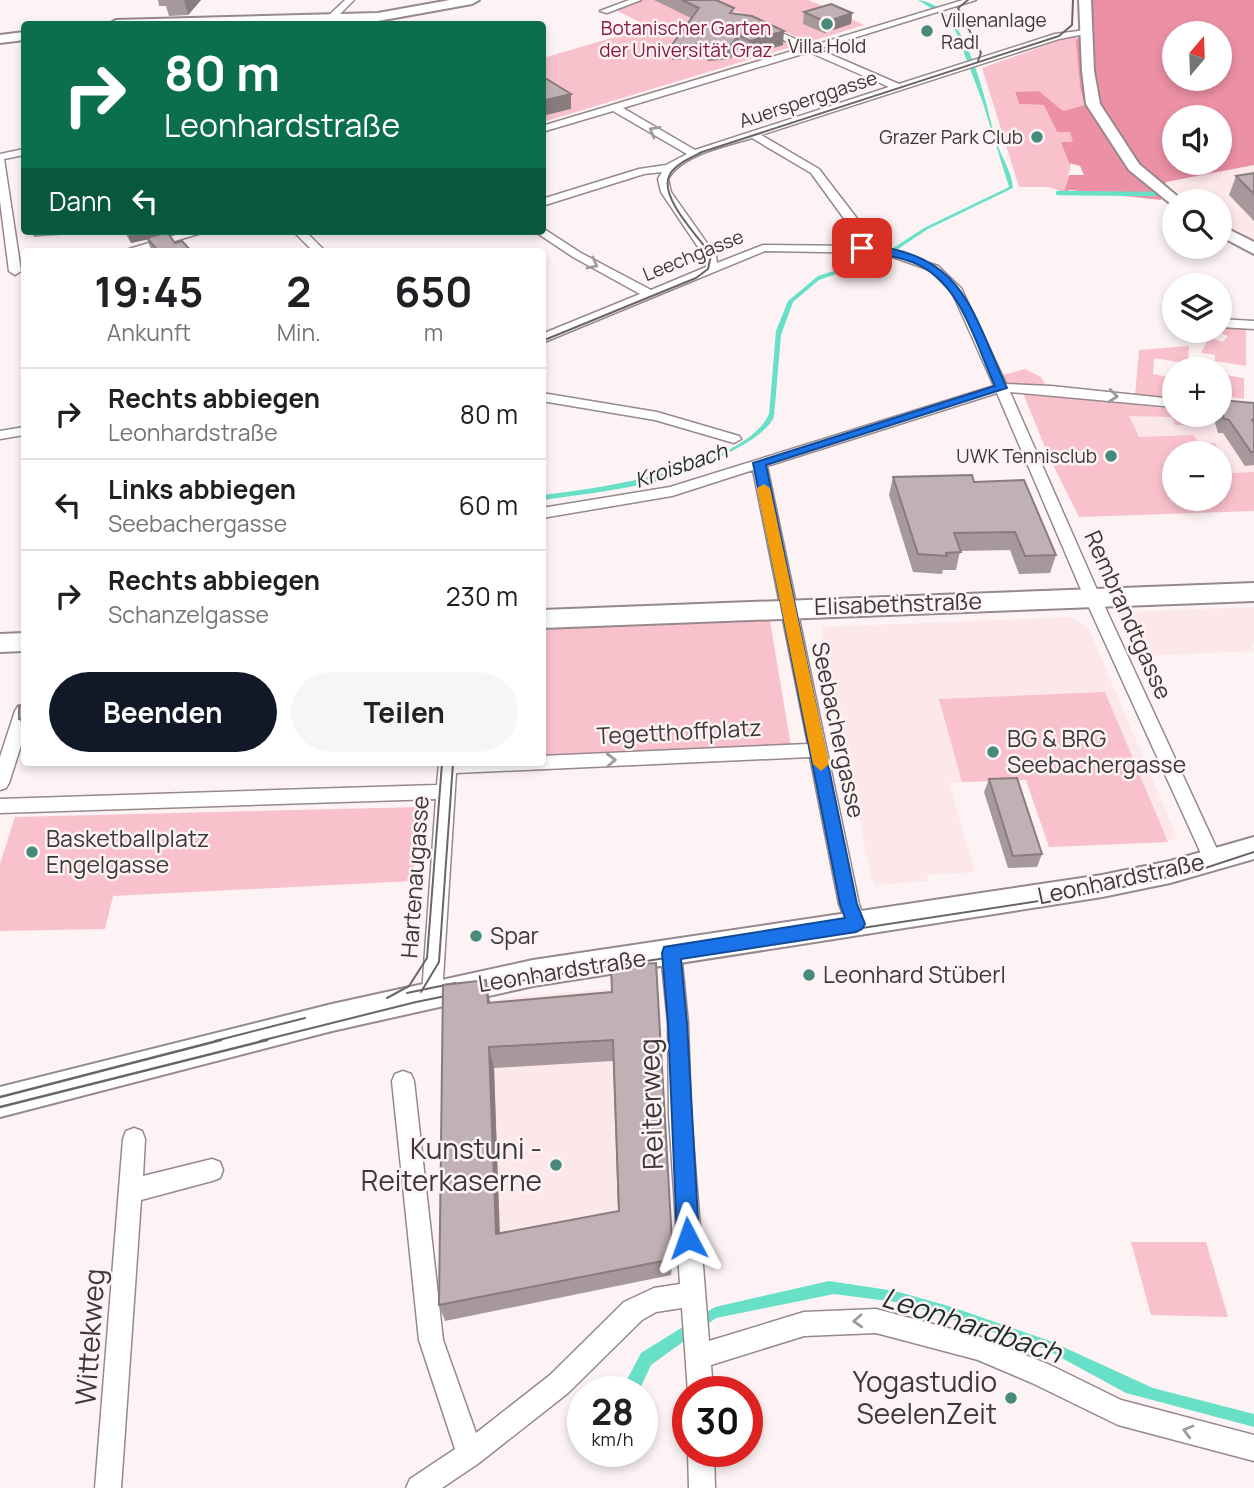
<!DOCTYPE html>
<html lang="de">
<meta charset="utf-8">
<style>
:root{--surface:#fff;--page:#f6f6f6;--text:#202124;--muted:#757577;--line:#e0e0e0;--accent:#111827}
body{margin:0;font-family:Manrope,sans-serif;background:var(--page);color:var(--text);height:100vh;display:flex;flex-direction:column;font-size:26px;white-space:nowrap}
*{box-sizing:border-box;margin:0}
p{font-size:23px;color:var(--muted)}
.icon{flex:none;width:38px;height:38px;fill:none;stroke:currentColor;stroke-width:2;stroke-linecap:round;stroke-linejoin:round}
.map{position:relative;flex:1;overflow:hidden}
.sheet{position:absolute;left:21px;top:248px;width:525px;height:518px;display:flex;flex-direction:column;background:var(--surface);border-radius:7px;box-shadow:0 4px 10px #0003}
.sheet>*{flex:none}
.guide{position:absolute;left:21px;top:21px;width:525px;height:214px;border-radius:7px;box-shadow:0 4px 10px #0003;background:#0b6e4f;color:#fff;overflow:hidden}
.needle{width:46px;rotate:19deg}
.buttons{position:absolute;left:1162px;top:21px;display:grid;gap:14px}
.buttons a{display:grid;place-items:center;width:70px;height:70px;border-radius:50%;background:var(--surface);box-shadow:0 4px 10px #0003;font-size:35px}
.speed{position:absolute;left:567px;top:1376px;display:flex;gap:14px;font-size:35px;font-weight:700;text-align:center}
.speed>*{display:grid;place-content:center;width:91px;height:91px;border-radius:50%;background:var(--surface);box-shadow:0 4px 10px #0003;line-height:1}
.speed small{font-size:18px;font-weight:400}
.speed .limit{border:10px solid #d22;background:#fff;color:#111}
.pin{position:absolute;display:grid;place-items:center;width:60px;height:60px;color:#fff;margin:-30px;border-radius:14px;box-shadow:0 4px 10px #0006}
.me{position:absolute;width:77px;margin:-38px;rotate:356deg;stroke-linejoin:round;filter:drop-shadow(0 0 5px #0008)}
.turn{display:flex;align-items:center;gap:24px;height:147px;padding:0 28px;font-size:32px}
.turn .icon{width:91px;height:91px;stroke-width:2.5}
.turn b{display:block;font-size:49px;line-height:60px}
.then{display:flex;align-items:center;height:66px;padding:0 28px;background:#0003;gap:14px;font-size:26px}
.eta{display:flex;justify-content:space-evenly;align-items:center;height:119px;text-align:center}
.eta b{font-size:42px;font-weight:700;line-height:49px}
.button{display:flex;gap:14px;margin-top:auto;padding:14px 28px}
.button a{flex:1;height:80px;border-radius:42px;background:var(--accent);color:#fff;font-size:28px;font-weight:700;line-height:80px;text-align:center}
.button a+a{background:var(--page);color:var(--text)}
ul{padding:0;list-style:none}
li{display:flex;align-items:center;gap:21px;height:91px;padding:0 28px;border-top:2px solid var(--line)}
li div{flex:1}
li b{display:block;font-size:26px}
li em{font-style:normal}
.map>svg:first-child{display:block}
</style>
<div class="map">
<svg width="1254" height="1488" viewBox="0 0 1254 1488">
<rect width="100%" height="100%" fill="#fdf3f4"/>
<g fill="#fce7eb">
<polygon points="1254,165 1254,239 1248,240 1220,225 1220,201 1189,201 1166,182"/>
<polygon points="1107,406 1174,409 1174,415 1254,416 1254,472 1233,473 1220,452 1132,455"/>
<polygon points="1254,607 1254,642 1252,643 1254,651 1140,656 1120,612"/>
<polygon points="1071,617 1088,627 1177,837 1168,842 1049,847 1026,780 949,783 975,872 927,875 928,881 876,885 871,877 857,808 851,808 846,785 853,784 822,640 823,627"/>
<polygon points="655,985 671,1275 445,1321 449,1007 515,997"/>
</g>
<g fill="#f9c1cc" fill-rule="evenodd">
<polygon points="643,0 691,0 794,46 543,122 543,58 649,27 612,8"/>
<polygon points="700,0 809,0 864,25 809,42 738,12 727,12"/>
<polygon points="1069,37 1077,37 1080,87 1086,105 1063,111 1039,91 1015,93 1019,104 1045,105 1057,132 1070,132 1074,142 1061,142 1071,164 1064,192 1049,187 1019,187 982,68"/>
<polygon points="1228,325 1246,327 1246,366 1215,361 1215,355 1201,353 1209,337 1223,342 1228,336 1215,331 1220,331 1220,327"/>
<polygon points="1189,346 1188,364 1154,358 1153,374 1174,378 1174,399 1135,395 1139,350"/>
<polygon points="1025,369 1041,377 1047,388 1003,387 1000,380 1003,375"/>
<polygon points="1220,374 1244,378 1244,399 1230,397 1220,404"/>
<path d="M1023,393L1174,409V415H1184L1187,425H1175L1172,417L1129,416L1139,437L1193,435L1199,443H1215L1233,473L1254,472V511L1079,517L1049,457ZM1174,453H1220V499H1174Z"/>
<polygon points="770,621 791,746 543,755 542,629"/>
<polygon points="1105,692 1168,842 1049,847 1026,780 962,782 939,699"/>
<polygon points="419,807 413,881 113,896 105,929 0,931 0,864 15,817"/>
<polygon points="1131,1242 1206,1242 1228,1317 1151,1315"/>
</g>
<path fill="#ec90a5" fill-rule="evenodd" d="M1093,0H1254V165L1166,182L1161,200L1070,190L1064,192L1069,175H1084L1080,166L1069,163L1061,142H1073L1070,132H1057L1044,105L1019,104L1015,92L1039,91L1063,111L1085,105L1080,87L1076,40L1092,23ZM1174,33H1220V79H1174ZM1174,117H1220V163H1174Z"/>
<g fill="#68e0c8">
<path d="M918,0C967,5 985,99 995,138C1000,155 1012,171 1013,188L928,229L889,255L819,280L793,302L781,335L774,417C763,444 678,477 649,483C614,491 578,495 543,500L542,495C596,489 745,468 769,414L776,331L788,301L818,276L881,256L924,228L1009,187L983,103L956,32L945,17Z"/>
<polygon points="829,1281 895,1291 952,1307 1050,1341 1153,1388 1254,1414 1254,1427 1126,1393 1045,1349 903,1303 834,1294 716,1318 651,1365 639,1391 621,1391 641,1353 715,1307"/>
</g>
<g fill="none" stroke-linecap="round" stroke-linejoin="round">
<polyline stroke="#68e0c8" stroke-width="4.5" points="1058,193 1154,194"/>
<defs>
<g id="street">
<polygon points="345,0 354,0 332,22 326,22 326,18"/>
<polygon points="629,0 641,0 607,13 600,11"/>
<path d="M963,0H976L818,49L899,84L1055,34L1086,30L1090,33L1059,39L761,135L819,169L872,238L876,246L938,266L961,288L1006,384L1051,386L1174,399V407L1010,392L1098,592L1222,860L1220,866L1213,868L1206,866L1204,860L1082,592L997,393L767,466L859,904L866,924L863,930L856,932L849,930L839,904L810,757L456,773L442,994L439,1001L432,1003L425,1001L422,994L436,799L0,813V799L437,785L439,763H542V756L808,744L753,470L672,496L542,518V508L670,487L994,386L952,292L930,270L881,253L765,251L542,343V334L640,294L573,257L534,231L544,229L581,253L651,290L706,267L704,256L661,192L658,179L662,172L644,174L542,206V199L639,169L666,165L687,154L613,111L542,132V126L802,48L758,29V25H764L811,46ZM809,52L889,87L695,150L623,108ZM752,138L811,173L864,246L763,245L717,263L716,256L671,192L668,179C682,154 726,146 752,138Z"/>
<polygon points="24,149 24,155 4,159 21,271 15,275 9,271 0,201 0,154"/>
<polygon points="189,231 208,231 138,252 119,252"/>
<polygon points="293,231 305,231 326,252 314,252"/>
<polygon points="1220,319 1254,321 1254,329 1220,327"/>
<polygon points="542,393 657,412 739,436 741,439 734,443 655,420 542,401"/>
<polygon points="24,427 24,435 0,439 0,431"/>
<polygon points="24,705 24,736 9,783 6,788 0,790 0,757 15,711 18,706"/>
<polygon points="671,944 678,947 681,953 688,1023 691,1115 709,1341 804,1312 876,1309 978,1336 1050,1365 1121,1400 1254,1435 1254,1461 1118,1425 1032,1383 978,1360 876,1333 804,1336 711,1365 713,1391 688,1392 682,1308 656,1312 642,1320 568,1393 479,1463 442,1488 406,1488 410,1479 455,1449 419,1340 392,1081 395,1074 403,1071 411,1074 414,1081 443,1340 476,1433 550,1375 624,1302 654,1288 680,1284 669,1115 668,1023 661,953 664,947"/>
<polygon points="134,1128 142,1131 145,1139 143,1176 212,1159 220,1162 223,1170 220,1178 212,1181 141,1200 121,1488 95,1488 123,1139 126,1131"/>
<polygon points="688,1451 714,1451 715,1488 689,1488"/>
</g>
<g id="secondary">
<polygon points="1079,0 1091,0 1094,71 1100,104 1139,164 1183,201 1171,204 1129,170 1086,104 1082,71"/>
<polygon points="1220,225 1254,242 1254,254 1220,236"/>
<polygon points="1254,837 1254,859 1170,883 1102,897 533,986 332,1031 0,1117 0,1087 332,1004 533,960 1102,875 1170,861"/>
</g>
<g id="primary">
<polygon points="450,0 479,0 472,4 378,21 109,24 116,20 378,13"/>
<polygon points="24,32 24,40 0,43 0,35"/>
<polygon points="1254,583 1254,601 542,628 542,610"/>
<polygon points="24,633 24,651 0,652 0,634"/>
</g>
</defs>
<use href="#street" stroke="#97888b" stroke-width="3"/>
<use href="#secondary" stroke="#97888b" stroke-width="4"/>
<use href="#primary" stroke="#97888b" stroke-width="4"/>
<use href="#street" fill="#fff" fill-rule="evenodd"/>
<use href="#secondary" fill="#fff" fill-rule="evenodd"/>
<use href="#primary" fill="#fff" fill-rule="evenodd"/>
<g stroke="#6c6566" stroke-width="2">
<polyline points="968,0 958,8 981,53 978,61"/>
<path d="M542,341L696,278L708,269L711,255C699,237 657,196 670,174C677,163 691,158 702,152L1059,36L1072,25L1073,0"/>
<polyline points="421,992 439,962 453,763"/>
<polyline points="407,993 455,983"/>
<polyline points="387,998 409,986 427,958 442,763"/>
<polyline points="215,1041 305,1018"/>
<polyline points="260,1041 416,1002 535,978 1105,891 1199,870 1254,852"/>
</g>
<g stroke="#6c6566" stroke-width="2.5">
<polyline points="0,1097 221,1040"/>
<polyline points="0,1107 267,1040"/>
</g>
</g>
<g fill="#a7989b" fill-rule="evenodd">
<polygon points="158,0 201,0 188,15 169,16 166,6 159,6"/>
<polygon points="654,0 716,0 734,14 783,45 749,55 738,49 730,59 707,61 707,58 672,60 672,45 691,18"/>
<polygon points="804,12 852,13 851,24 824,33 803,24"/>
<polygon points="1254,173 1254,221 1229,195 1236,176"/>
<polygon points="32,231 60,231 60,235 34,237"/>
<polygon points="124,231 162,231 162,233 175,243 192,252 152,252 147,239 131,243"/>
<polygon points="1220,400 1254,403 1254,465 1245,466 1223,433 1218,433 1213,415 1220,415"/>
<polygon points="893,477 974,482 1056,555 1050,573 1019,574 1010,550 960,551 956,570 943,570 942,574 913,572 889,495"/>
<polygon points="24,706 24,728 19,719"/>
<polygon points="989,779 1042,854 1037,867 1008,868 984,792"/>
<path d="M611,992L673,1259L671,1275L445,1321L439,1305L490,1003ZM613,1061L618,1211L500,1233L494,1068Z"/>
</g>
<g fill="#887c7e">
<polygon points="184,0 201,0 188,15"/>
<polygon points="852,13 851,24 824,33 826,22"/>
<polygon points="784,31 783,45 749,55 750,41"/>
<polygon points="739,35 738,49 730,59 707,61 708,47"/>
<polygon points="571,94 571,109 542,116 542,101"/>
<polygon points="127,231 162,231 163,236 131,243"/>
<polygon points="486,980 490,1002 488,1003"/>
<polygon points="489,1047 494,1068 500,1251 496,1234"/>
</g>
<g fill="#c2b1b4" stroke="#887c7e" stroke-width="2" fill-rule="evenodd">
<polygon points="682,0 716,0 734,8 730,13 752,16 784,31 750,41 739,35 731,45 708,47 710,44 672,45 699,8"/>
<polygon points="831,4 852,13 826,22 804,12"/>
<polygon points="542,76 571,94 542,101"/>
<polygon points="1254,173 1254,194 1236,176"/>
<polygon points="167,232 175,243 182,241 192,252 159,252 147,238"/>
<polygon points="1220,400 1254,403 1254,420 1252,420 1254,423 1254,452 1251,452 1229,420 1224,419 1220,404"/>
<polygon points="972,475 974,482 1024,480 1056,555 1025,556 1015,532 954,533 961,552 946,553 947,556 918,554 893,477"/>
<rect x="19" y="706" width="5" height="13"/>
<polygon points="1017,778 1042,854 1013,856 989,779"/>
<path d="M656,963L673,1259L439,1305L443,985L486,980L488,1003L612,992L611,966ZM613,1040L619,1211L496,1234L489,1047Z"/>
</g>
<defs><path id="oneway-chevron" d="M-2-3.5L2.5 0L-2 3.5" fill="none" stroke-width="1.6" stroke-linecap="round" stroke-linejoin="round" transform="scale(1.75)"/></defs>
<g stroke="#9e9b9c">
<use href="#oneway-chevron" transform="translate(654 131) rotate(-150)"/>
<use href="#oneway-chevron" transform="translate(593 264) rotate(28)"/>
<use href="#oneway-chevron" transform="translate(1113 396) rotate(6)"/>
<use href="#oneway-chevron" transform="translate(611 760) rotate(-2)"/>
<use href="#oneway-chevron" transform="translate(858 1321) rotate(177)"/>
<use href="#oneway-chevron" transform="translate(1188 1431) rotate(-165)"/>
</g>
<path fill="#1a73e8" stroke="#114b97" stroke-width="2" d="M862,245C964,252 970,308 1007,388L766,465L857,904L865,924L862,929L856,932L681,959L687,1023L699,1238L695,1246L688,1249L680,1246L677,1238L668,1023L662,953L664,947L845,918L840,904L753,463L995,386C975,343 961,280 912,262C894,255 877,254 858,251L857,248Z"/>
<polygon fill="#f59e0b" points="764,484 770,488 829,764 821,771 813,764 757,488"/>
<g fill="#478a7c" stroke="#fdf3f4" stroke-width="2.5">
<circle cx="827" cy="24" r="7"/>
<circle cx="927" cy="31" r="7"/>
<circle cx="1037" cy="137" r="7"/>
<circle cx="1111" cy="456" r="7"/>
<circle cx="993" cy="752" r="7"/>
<circle cx="32" cy="852" r="7"/>
<circle cx="476" cy="936" r="7"/>
<circle cx="809" cy="975" r="7"/>
<circle cx="556" cy="1165" r="7"/>
<circle cx="1011" cy="1398" r="7"/>
</g>
<g text-anchor="middle" stroke-width="5" stroke-linejoin="round" paint-order="stroke">
<g font-size="19" fill="#3d3738" stroke="#fdf3f4" text-anchor="end">
<text x="941" y="27" text-anchor="start">Villenanlage<tspan x="941" dy="22">Radl</tspan></text>
<text x="827" y="53" text-anchor="middle">Villa Hold</text>
<text x="1023" y="144">Grazer Park Club</text>
<text x="1097" y="463">UWK Tennisclub</text>
</g>
<g font-size="19" fill="#851a40" stroke="#fdf3f4">
<text x="686" y="35">Botanischer Garten<tspan x="686" dy="22">der Universität Graz</tspan></text>
</g>
<g font-size="19" fill="#3d3738" stroke="#fdf3f4">
<text transform="translate(808 99) rotate(-18)" y="7">Auersperggasse</text>
<text transform="translate(693 255) rotate(-22)" y="7">Leechgasse</text>
</g>
<g font-size="21" font-style="italic" fill="#1a2f2a" stroke="#fdf3f4">
<text transform="translate(681 466) rotate(-19)" y="7">Kroisbach</text>
</g>
<g font-size="23" fill="#3d3738" stroke="#fdf3f4">
<text transform="translate(898 604) rotate(-2)" y="8">Elisabethstraße</text>
<text transform="translate(1128 615) rotate(66)" y="8">Rembrandtgasse</text>
<text transform="translate(838 730) rotate(78)" y="8">Seebachergasse</text>
<text transform="translate(679 732) rotate(-3)" y="8">Tegetthoffplatz</text>
<text transform="translate(415 877) rotate(-86)" y="8">Hartenaugasse</text>
<text transform="translate(1121 879) rotate(-12)" y="8">Leonhardstraße</text>
<text transform="translate(562 971) rotate(-9)" y="8">Leonhardstraße</text>
</g>
<g font-size="23" fill="#3d3738" stroke="#fdf3f4" text-anchor="start">
<text x="1007" y="747">BG &amp; BRG<tspan x="1007" dy="26">Seebachergasse</tspan></text>
<text x="46" y="847">Basketballplatz<tspan x="46" dy="26">Engelgasse</tspan></text>
<text x="490" y="944">Spar</text>
<text x="823" y="983">Leonhard Stüberl</text>
</g>
<g font-size="28" fill="#3d3738" stroke="#fdf3f4">
<text transform="translate(651 1104) rotate(-92)" y="10">Reiterweg</text>
<text transform="translate(90 1337) rotate(-86)" y="10">Wittekweg</text>
</g>
<g font-size="28" fill="#3d3738" stroke="#fdf3f4" text-anchor="end">
<text x="542" y="1159">Kunstuni -<tspan x="542" dy="32">Reiterkaserne</tspan></text>
<text x="997" y="1392">Yogastudio<tspan x="997" dy="32">SeelenZeit</tspan></text>
</g>
<g font-size="28" font-style="italic" fill="#1a2f2a" stroke="#fdf3f4">
<text transform="translate(972 1325) rotate(18)" y="10">Leonhardbach</text>
</g>
</g>
</svg>
<div class="buttons">
<a><svg class="needle" viewBox="-14 -14 28 28"><path d="M0-13l5 13h-10z" fill="#e53935"/><path d="M0 13l5-13h-10z" fill="#757577"/></svg></a>
<a><svg class="icon" aria-label="sound" viewBox="0 0 24 24"><path d="M4 9h4l5-4v14l-5-4H4zM17 9q2 3 0 6"/></svg></a>
<a><svg class="icon" aria-label="search" viewBox="0 0 24 24"><circle cx="10" cy="10" r="6"/><path d="M15 15l6 6"/></svg></a>
<a><svg class="icon" aria-label="layers" viewBox="0 0 24 24"><path d="M12 4l9 5-9 5-9-5zM3 14l9 5 9-5"/></svg></a>
<a>+</a>
<a>−</a>
</div>
<div class="speed"><div>28<small>km/h</small></div><div class="limit">30</div></div>
<div class="pin" style="left:862px;top:248px;background:#d93025"><svg class="icon" aria-label="arrive" viewBox="0 0 24 24"><path d="M6 21V4h12l-3 4 3 4H6"/></svg></div>
<svg class="me" style="left:688px;top:1238px" viewBox="-20 -20 40 40"><path d="M0-17L14 15 0 8-14 15z" fill="#1a73e8" stroke="#fff" stroke-width="4"/></svg>
<div class="guide">
<div class="turn"><svg class="icon" aria-label="right" viewBox="0 0 24 24"><path d="M7 20v-9h11M14 6l5 5-5 5"/></svg><div><b>80 m</b>Leonhardstraße</div></div>
<div class="then">Dann<svg class="icon" aria-label="left" viewBox="0 0 24 24"><path d="M17 20v-9H6M10 6l-5 5 5 5"/></svg></div>
</div>
<section class="sheet">
<div class="eta">
<div><b>19:45</b><p>Ankunft</p></div>
<div><b>2</b><p>Min.</p></div>
<div><b>650</b><p>m</p></div>
</div>
<ul>
<li><svg class="icon" aria-label="right" viewBox="0 0 24 24"><path d="M7 20v-9h11M14 6l5 5-5 5"/></svg><div><b>Rechts abbiegen</b><p>Leonhardstraße</p></div><em>80 m</em></li>
<li><svg class="icon" aria-label="left" viewBox="0 0 24 24"><path d="M17 20v-9H6M10 6l-5 5 5 5"/></svg><div><b>Links abbiegen</b><p>Seebachergasse</p></div><em>60 m</em></li>
<li><svg class="icon" aria-label="right" viewBox="0 0 24 24"><path d="M7 20v-9h11M14 6l5 5-5 5"/></svg><div><b>Rechts abbiegen</b><p>Schanzelgasse</p></div><em>230 m</em></li>
</ul>
<div class="button"><a>Beenden</a><a>Teilen</a></div>
</section>
</div>
